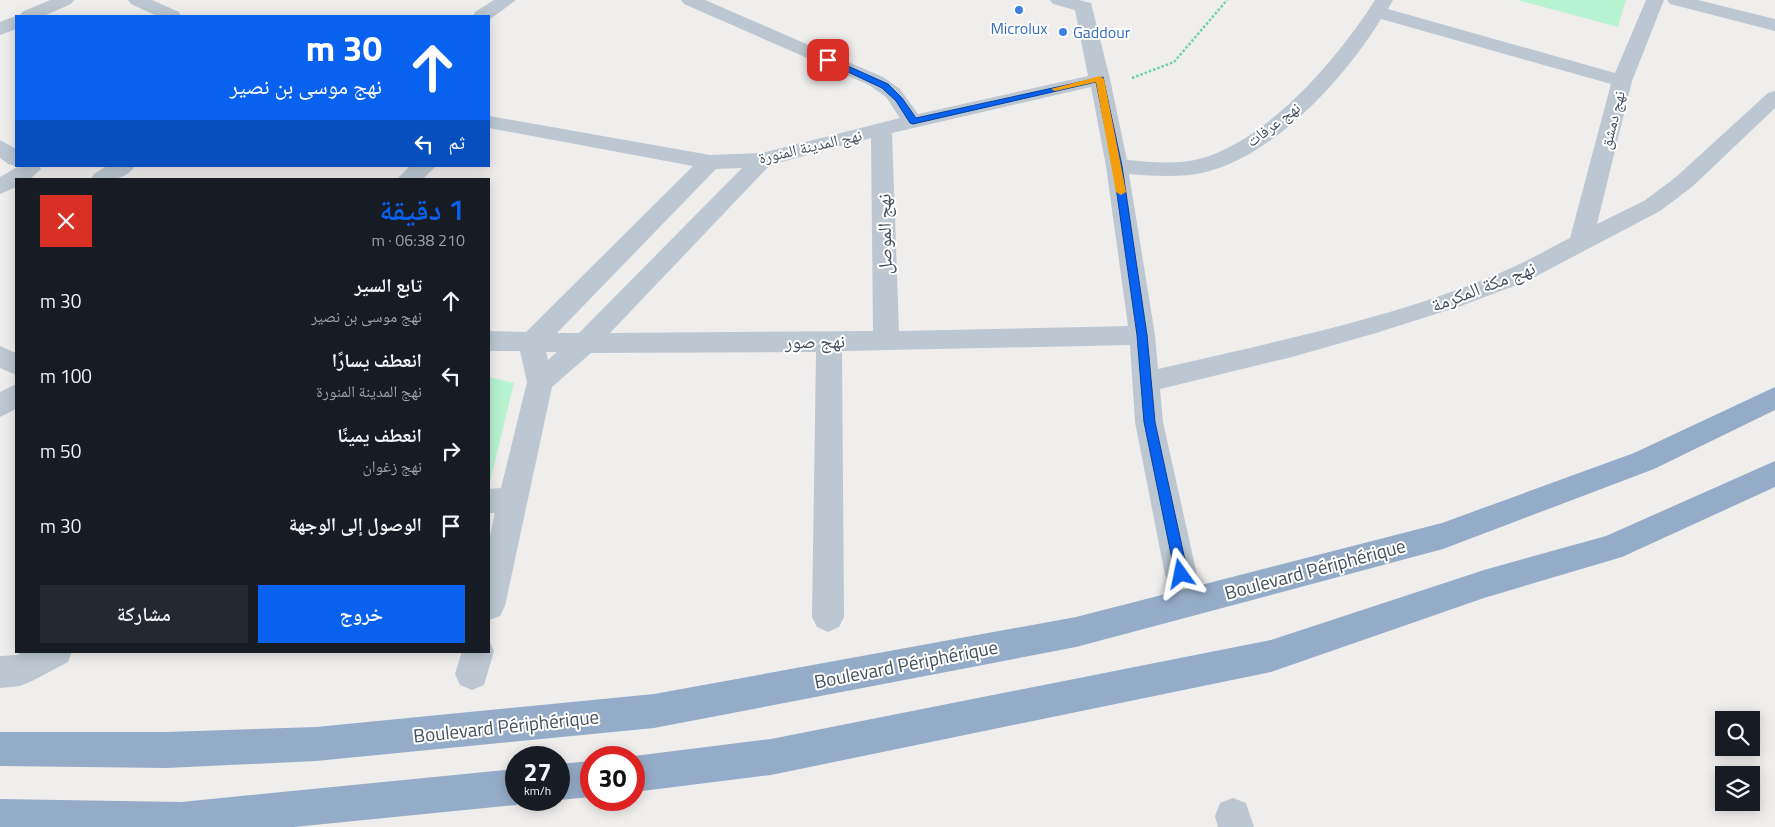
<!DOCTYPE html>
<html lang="ar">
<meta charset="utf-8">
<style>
:root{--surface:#171b24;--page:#242831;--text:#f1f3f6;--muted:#9ea1a6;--accent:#0962ef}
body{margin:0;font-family:"Titillium Web","Noto Naskh Arabic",sans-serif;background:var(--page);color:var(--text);direction:rtl;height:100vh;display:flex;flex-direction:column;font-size:19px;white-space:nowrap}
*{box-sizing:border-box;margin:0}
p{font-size:16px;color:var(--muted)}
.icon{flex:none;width:28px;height:28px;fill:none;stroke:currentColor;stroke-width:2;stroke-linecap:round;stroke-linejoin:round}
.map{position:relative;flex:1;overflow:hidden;direction:ltr}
.panel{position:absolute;left:15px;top:178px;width:475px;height:475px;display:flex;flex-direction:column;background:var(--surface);border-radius:0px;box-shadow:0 2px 12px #0003;direction:rtl}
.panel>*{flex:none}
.banner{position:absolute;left:15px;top:15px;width:475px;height:152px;border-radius:0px;box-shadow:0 2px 12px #0003;direction:rtl;background:#0962ef;color:#fff;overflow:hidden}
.buttons{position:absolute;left:1715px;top:711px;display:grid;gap:10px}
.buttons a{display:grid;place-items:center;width:45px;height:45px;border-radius:0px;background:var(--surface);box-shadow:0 2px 12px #0003;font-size:25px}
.speed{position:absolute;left:505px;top:746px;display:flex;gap:10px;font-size:25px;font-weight:700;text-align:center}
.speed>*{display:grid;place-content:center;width:65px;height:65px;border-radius:50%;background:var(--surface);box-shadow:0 2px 12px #0003;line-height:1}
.speed small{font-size:12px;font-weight:400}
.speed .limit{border:8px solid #d22;background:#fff;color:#111}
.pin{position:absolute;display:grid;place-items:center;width:42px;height:42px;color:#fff;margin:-21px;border-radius:10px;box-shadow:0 2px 8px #0006}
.me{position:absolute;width:55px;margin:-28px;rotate:348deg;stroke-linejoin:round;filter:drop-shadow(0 0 4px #0008)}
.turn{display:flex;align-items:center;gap:18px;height:105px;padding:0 25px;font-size:22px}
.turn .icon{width:65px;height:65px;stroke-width:2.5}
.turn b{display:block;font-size:35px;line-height:42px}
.then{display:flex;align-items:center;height:48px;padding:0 25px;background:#0003;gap:10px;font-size:19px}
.round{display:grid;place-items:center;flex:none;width:52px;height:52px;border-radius:0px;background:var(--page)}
.summary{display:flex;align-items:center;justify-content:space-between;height:85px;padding:0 25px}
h1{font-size:30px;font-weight:600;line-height:38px;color:var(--accent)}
.primary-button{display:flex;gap:10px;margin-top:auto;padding:10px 25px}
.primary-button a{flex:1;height:58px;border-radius:0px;background:var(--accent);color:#fff;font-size:20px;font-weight:600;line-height:58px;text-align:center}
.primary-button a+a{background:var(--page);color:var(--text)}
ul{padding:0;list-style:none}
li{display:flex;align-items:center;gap:15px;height:75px;padding:0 25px}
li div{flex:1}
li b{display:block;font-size:19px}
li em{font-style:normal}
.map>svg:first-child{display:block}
</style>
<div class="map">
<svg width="1775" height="827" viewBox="0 0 1775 827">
<rect width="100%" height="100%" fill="#f0eded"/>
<g fill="#b7f3d1">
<polygon points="1517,0 1626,0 1618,27"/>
<polygon points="489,377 514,383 489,486"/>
</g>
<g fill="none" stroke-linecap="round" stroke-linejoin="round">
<polyline stroke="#6cd3a6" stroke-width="2.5" stroke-dasharray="2.5 2" stroke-linecap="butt" points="1132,78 1174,62 1227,0"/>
<g fill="#bcc7d1" fill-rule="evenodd">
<polygon points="128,0 152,0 179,12 181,16 157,16 131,4"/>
<polygon points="494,0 516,0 489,20 489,16 473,16 475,12"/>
<path d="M681,0H705L883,77L900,89L918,114L1088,76L1075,10L1053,4L1050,0H1079L1091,3L1110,79L1127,160C1150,162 1176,165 1199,159C1268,141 1338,58 1375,0H1393L1388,9L1615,73L1646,0H1664L1632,81L1597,224L1644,201L1676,177L1768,93L1775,91V108L1692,187L1660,211L1527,281L1458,307L1376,333L1292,357L1160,389L1163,422L1197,575L1192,585L1181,589L1170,585L1165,575L1135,422L1130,345L842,351L844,617L839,627L828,632L817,627L812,617L816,352L591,353L552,387L505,606L500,616L489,620V540L495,513H489V489L501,488L527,382L520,351H489V331L526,332L693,166L489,128V116L710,155L762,153L900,118L886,97L869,85L684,4ZM1381,19L1611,84L1570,238C1550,248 1530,260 1509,269C1398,318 1276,341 1158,369L1155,335L1129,174C1155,176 1180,178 1206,172C1275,155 1345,78 1381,19ZM1091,87L1106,166L1128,326L899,331L892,133ZM871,138L873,331L610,333L770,165ZM742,168L579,333H557L716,169ZM546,352H557L548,360Z"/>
<polygon points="1667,0 1698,0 1775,19 1775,31 1670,4"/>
<polygon points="0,140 16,149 16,166 8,164 0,158"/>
<polygon points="19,166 39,166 41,169 30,179 16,179 16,187 0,194 0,177"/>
<path d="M107,166H135C125,182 107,179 91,179L94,174Z"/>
<polygon points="410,166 436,166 423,179 397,179"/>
<polygon points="0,346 16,353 16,375 0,368"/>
<polygon points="16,384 16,409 0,417 0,392"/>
<polygon points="489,640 494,651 484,685 472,690 460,685 455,674 462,651 489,651"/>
<polygon points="23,651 72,651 68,662 32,681 20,686 0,688 0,656 17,655"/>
<polygon points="1233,798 1246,803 1254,827 1218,827 1215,816 1220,803"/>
</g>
<g fill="#bcc7d1" fill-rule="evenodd">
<polygon points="50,0 74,0 71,4 44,16 20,16 22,12"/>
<polygon points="16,16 16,29 0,35 0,22"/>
</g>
<g fill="#95acc8" fill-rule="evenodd">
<polygon points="1775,387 1775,410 1654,469 1443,549 1076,647 654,728 316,761 166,768 0,766 0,732 166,732 316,727 654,694 1076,617 1442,523 1634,453"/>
<polygon points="1775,461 1775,487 1622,557 1484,598 1271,672 771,775 634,792 634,758 631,758 634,756 771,739 1271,640 1484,570 1606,536"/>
<polygon points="591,761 591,797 559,800 559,764"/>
<polygon points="516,769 516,800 528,800 516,805 294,827 0,827 0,799 181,802"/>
</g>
</g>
<polygon fill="#0962ef" stroke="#06409b" points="825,58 830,58 888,84 902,98 916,118 1103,77 1122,166 1147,335 1155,422 1188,574 1186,579 1181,580 1177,579 1175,574 1144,422 1137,335 1113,166 1096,82 913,124 910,123 896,101 882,88 825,61"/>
<polygon fill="#f59e0b" points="1100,76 1104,79 1126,192 1121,195 1116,192 1096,82 1055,91 1051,89"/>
<g fill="#3f7fe0" stroke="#fff" stroke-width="2">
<circle cx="1019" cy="10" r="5"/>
<circle cx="1063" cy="32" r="5"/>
</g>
<g text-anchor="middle" stroke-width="4" stroke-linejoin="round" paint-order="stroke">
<g font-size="16" fill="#366cbe" stroke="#fff">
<text x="1019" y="34">Microlux</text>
<text x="1073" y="38" text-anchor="start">Gaddour</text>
</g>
<g font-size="16" fill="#44505d" stroke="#fff">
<text transform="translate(1612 120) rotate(-76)" y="6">نهج دمشق</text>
<text transform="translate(1273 124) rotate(-37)" y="6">نهج عرفات</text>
<text transform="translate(810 146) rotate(-13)" y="6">نهج المدينة المنورة</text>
</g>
<g font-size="19" fill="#44505d" stroke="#fff">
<text transform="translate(884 234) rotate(-91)" y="7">نهج الموصل</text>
<text transform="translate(1483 286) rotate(-21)" y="7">نهج مكة المكرمة</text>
<text transform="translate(815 341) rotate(-1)" y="7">نهج صور</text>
<text transform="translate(1315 569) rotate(-15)" y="7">Boulevard Périphérique</text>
<text transform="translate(906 664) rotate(-11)" y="7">Boulevard Périphérique</text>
<text transform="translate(506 726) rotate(-6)" y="7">Boulevard Périphérique</text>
</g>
</g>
</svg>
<div class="buttons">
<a><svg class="icon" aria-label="search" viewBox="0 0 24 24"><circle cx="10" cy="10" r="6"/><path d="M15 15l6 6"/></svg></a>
<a><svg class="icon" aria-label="layers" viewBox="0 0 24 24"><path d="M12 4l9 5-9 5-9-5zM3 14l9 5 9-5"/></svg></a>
</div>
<div class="speed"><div>27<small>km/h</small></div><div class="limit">30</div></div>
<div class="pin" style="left:828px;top:60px;background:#d93025"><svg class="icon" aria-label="arrive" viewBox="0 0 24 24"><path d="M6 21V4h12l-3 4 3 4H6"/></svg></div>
<svg class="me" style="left:1181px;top:574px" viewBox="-20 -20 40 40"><path d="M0-17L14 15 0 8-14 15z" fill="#0962ef" stroke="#fff" stroke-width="4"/></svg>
<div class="banner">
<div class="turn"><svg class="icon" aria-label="ahead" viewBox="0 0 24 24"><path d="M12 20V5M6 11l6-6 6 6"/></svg><div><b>30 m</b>نهج موسى بن نصير</div></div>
<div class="then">ثم<svg class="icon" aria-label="left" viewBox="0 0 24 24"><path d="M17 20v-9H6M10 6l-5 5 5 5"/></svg></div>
</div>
<section class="panel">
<div class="summary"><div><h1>1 دقيقة</h1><p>210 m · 06:38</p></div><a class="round" style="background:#d93025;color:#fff"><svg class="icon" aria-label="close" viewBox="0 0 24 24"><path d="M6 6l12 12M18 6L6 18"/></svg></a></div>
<ul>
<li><svg class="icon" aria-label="ahead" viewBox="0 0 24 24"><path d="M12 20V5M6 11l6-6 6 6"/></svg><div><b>تابع السير</b><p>نهج موسى بن نصير</p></div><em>30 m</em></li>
<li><svg class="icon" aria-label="left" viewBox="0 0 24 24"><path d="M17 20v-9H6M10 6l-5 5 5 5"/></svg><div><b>انعطف يسارًا</b><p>نهج المدينة المنورة</p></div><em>100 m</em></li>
<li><svg class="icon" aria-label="right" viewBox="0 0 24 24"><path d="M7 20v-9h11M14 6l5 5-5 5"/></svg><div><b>انعطف يمينًا</b><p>نهج زغوان</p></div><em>50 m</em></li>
<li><svg class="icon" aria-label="arrive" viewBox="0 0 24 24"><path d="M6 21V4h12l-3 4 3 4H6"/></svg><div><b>الوصول إلى الوجهة</b></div><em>30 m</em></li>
</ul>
<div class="primary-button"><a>خروج</a><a>مشاركة</a></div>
</section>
</div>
